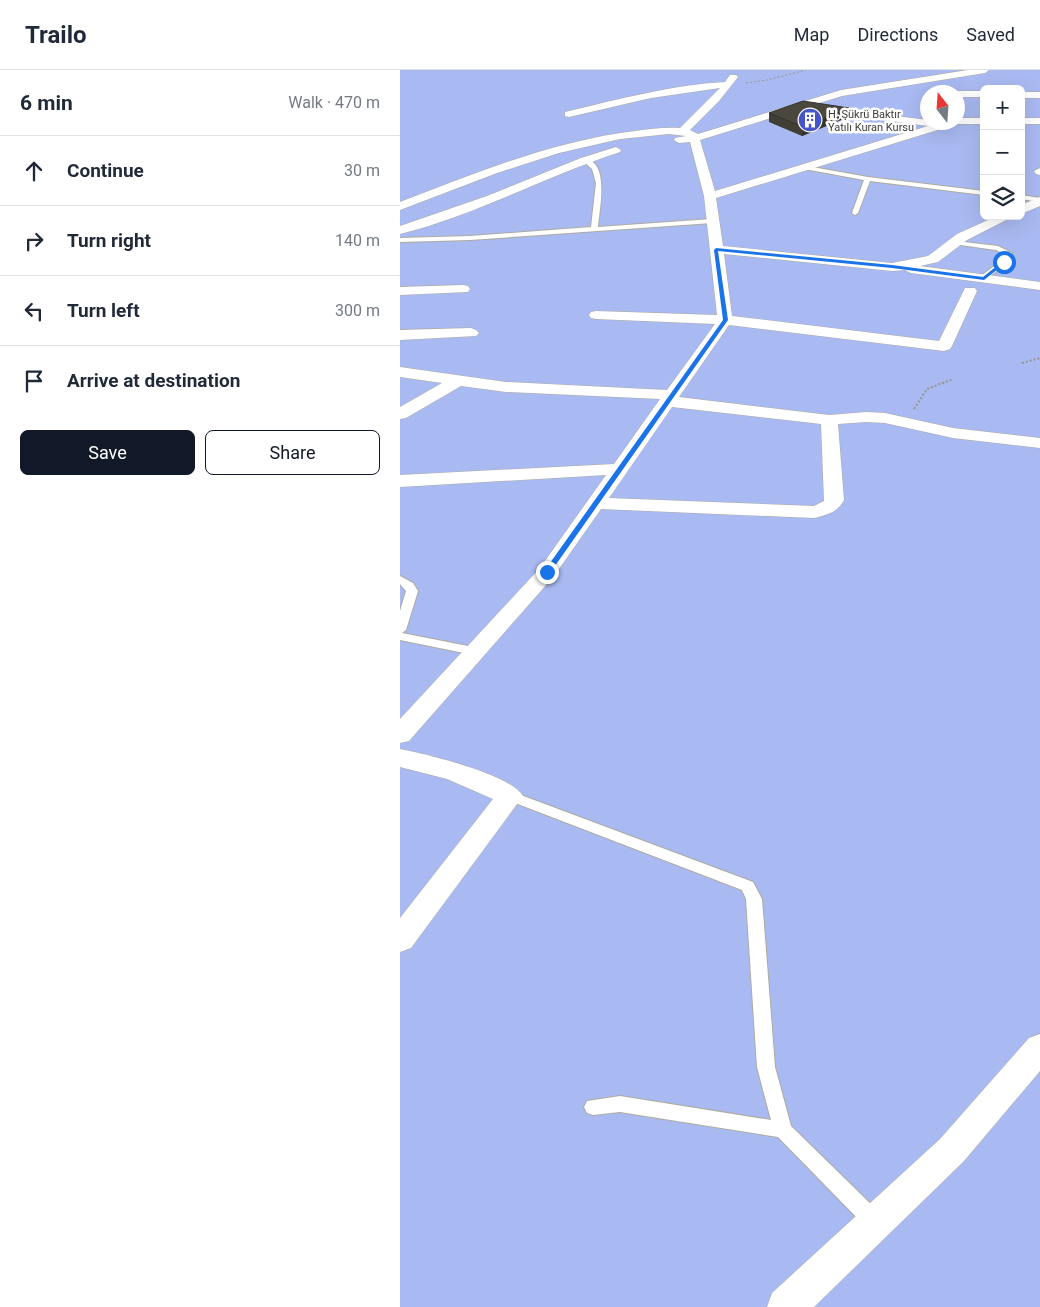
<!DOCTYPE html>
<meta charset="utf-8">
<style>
body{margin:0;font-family:Roboto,sans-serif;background:#f6f6f7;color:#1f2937}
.controls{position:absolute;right:15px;top:15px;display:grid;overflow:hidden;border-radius:8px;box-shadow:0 5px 20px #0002}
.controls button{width:45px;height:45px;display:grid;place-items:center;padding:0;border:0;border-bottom:1px solid #e0e1e3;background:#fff;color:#1f2937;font:25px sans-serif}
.compass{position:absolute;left:520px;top:15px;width:45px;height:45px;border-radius:50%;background:#fff;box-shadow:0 5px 20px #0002;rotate:343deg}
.stop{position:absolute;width:15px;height:15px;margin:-11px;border:4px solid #1a73e8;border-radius:50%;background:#fff}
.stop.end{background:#1a73e8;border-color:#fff;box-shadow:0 1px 5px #0008}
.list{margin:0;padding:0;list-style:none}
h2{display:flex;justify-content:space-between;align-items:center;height:65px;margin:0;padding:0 20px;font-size:21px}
h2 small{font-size:16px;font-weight:400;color:#747a83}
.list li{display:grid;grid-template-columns:32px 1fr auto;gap:15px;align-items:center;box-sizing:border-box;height:70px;padding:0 20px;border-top:1px solid #e0e1e3}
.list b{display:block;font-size:19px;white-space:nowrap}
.list em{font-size:16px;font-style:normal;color:#747a83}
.actions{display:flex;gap:10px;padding:15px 20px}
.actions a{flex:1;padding:11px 0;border:1px solid #111827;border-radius:8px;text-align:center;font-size:18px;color:#111827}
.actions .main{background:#111827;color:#fff}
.icon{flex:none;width:28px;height:28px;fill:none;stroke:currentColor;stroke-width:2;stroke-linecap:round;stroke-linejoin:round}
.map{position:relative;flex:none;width:640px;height:1237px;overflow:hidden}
header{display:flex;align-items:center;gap:30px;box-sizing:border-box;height:70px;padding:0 25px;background:#fff;border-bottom:1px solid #e0e1e3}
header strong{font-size:24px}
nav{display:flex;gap:28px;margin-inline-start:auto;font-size:18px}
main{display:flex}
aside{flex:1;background:#fff}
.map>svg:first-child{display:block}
.green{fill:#a9b9f1;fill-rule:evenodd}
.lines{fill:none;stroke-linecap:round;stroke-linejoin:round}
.service-casing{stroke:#adaca0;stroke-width:2}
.minor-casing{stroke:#adaca0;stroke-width:1}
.path-far1{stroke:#96968d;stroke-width:1;stroke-dasharray:2 2;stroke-linecap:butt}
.path{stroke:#96968d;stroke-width:2;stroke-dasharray:2 2;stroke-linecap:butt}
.service{fill:#fff;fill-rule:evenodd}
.minor{fill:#fff;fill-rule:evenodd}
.wall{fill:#403e35}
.shaded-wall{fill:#34322b}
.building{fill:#4a483e;stroke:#34322b}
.route{fill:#1a73e8}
.labels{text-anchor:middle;stroke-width:5;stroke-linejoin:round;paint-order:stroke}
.far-poi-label{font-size:11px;fill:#3b3b36;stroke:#fff;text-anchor:start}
</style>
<header>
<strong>Trailo</strong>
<nav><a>Map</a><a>Directions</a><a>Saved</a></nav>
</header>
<main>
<aside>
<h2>6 min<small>Walk · 470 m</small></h2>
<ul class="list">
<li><svg class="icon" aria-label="ahead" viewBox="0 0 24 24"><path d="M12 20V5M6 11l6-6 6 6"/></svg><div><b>Continue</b></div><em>30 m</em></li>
<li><svg class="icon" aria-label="right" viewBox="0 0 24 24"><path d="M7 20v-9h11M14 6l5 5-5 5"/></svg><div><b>Turn right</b></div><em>140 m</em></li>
<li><svg class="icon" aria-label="left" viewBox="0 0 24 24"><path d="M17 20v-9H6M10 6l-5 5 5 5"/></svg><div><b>Turn left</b></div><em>300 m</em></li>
<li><svg class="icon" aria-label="arrive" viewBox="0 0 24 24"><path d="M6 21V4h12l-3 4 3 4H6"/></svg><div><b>Arrive at destination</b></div></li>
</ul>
<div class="actions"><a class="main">Save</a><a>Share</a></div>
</aside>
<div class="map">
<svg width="640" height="1237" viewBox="0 0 640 1237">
<rect width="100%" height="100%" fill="#f0efe2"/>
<path class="green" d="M0,0H640V1237H0ZM584,19H621V146H584ZM528,22H558V52H528Z"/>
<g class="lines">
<g class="service-casing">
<path id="service" d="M183,89C211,89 199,141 198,157L312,149L315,151L312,153L70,170L0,172V168L70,166L191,157L196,113L192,99L183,91Z
M401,95L468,107L584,121V125L470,111L458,143L455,145L452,143L464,110L399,98Z
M621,125L640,128V132L621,129Z
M555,171L598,176L612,183L607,194L584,210L580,208L581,206L601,191L604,184L596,180L553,174L552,173Z
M0,506L13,513L18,521L6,560L2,563L78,578L80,581L78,584L74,585L0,570V541L6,521L0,514Z
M110,721L353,812L362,829L375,997L391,1056L482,1145L485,1152L482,1159L475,1161L468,1159L378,1067L220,1042L193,1045L187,1043L184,1037L187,1031L220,1026L371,1050L357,997L346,829L342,820L105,729L103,726L105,723Z"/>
</g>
<g class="minor-casing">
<path id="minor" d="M568,0H589L585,3L442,26L300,70L315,121L528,56L417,41L412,38L414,36L528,50V52H558V48H584V54H557L316,128L323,176L492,193L528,186L557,164L597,146H614L567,170L538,192L520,196L640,212V220L511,203L505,200L492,201L324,184L332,246L539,271L565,218H575L577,221L552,276L550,279L544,281L329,255L279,327L429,345L466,342L485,343L553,358L640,368V378L553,368L485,353L466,352L438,354L444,430C438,442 427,445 414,448L201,439L154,506L9,671L0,673V649L140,498L206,405L0,417V405L214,394L260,329L106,322L61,316L6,348L0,349V337L42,313L0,307V297L106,312L267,320L315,254L196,249L191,248L189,245L191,242L196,241L317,245L304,126L290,72L279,73L274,70L275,68L286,66L269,64L220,69L159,83L97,103L0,140V132C76,103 153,71 235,61C250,59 265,57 280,58L320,18L251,28L169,47L165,46V42L169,41C220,29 272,15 325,12L330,5H336L338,7L319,31L290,60L298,64L441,20ZM272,337L421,354L424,431L414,436L209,428Z
M558,21H584V27H558V22H554Z
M621,22H640V28H621Z
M621,48H640V54H621Z
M216,77L221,80L220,82C146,106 76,145 0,164V156L87,126L181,88Z
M640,98V105L636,104L634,101Z
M640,127V136L621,144V135Z
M63,215L68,216L70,219L68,222L0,225V217Z
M71,258L76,260L79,263L76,266L0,270V260Z
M0,679C26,684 110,704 123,726L11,878L0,882V848L93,729L47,709L0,697Z
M640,964V1001L564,1091L414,1237H367L372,1223L540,1069L629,968Z"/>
</g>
<path class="path-far1" d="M346,13L367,10L406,0"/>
<path class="path" d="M622,293L640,288
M514,339L527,319L553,309"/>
<use href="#service" class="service"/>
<use href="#minor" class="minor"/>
</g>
<path class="wall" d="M449,38L448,47L402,66L369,52V43Z"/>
<path class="shaded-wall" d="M449,38L448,47L402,66L403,57Z"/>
<path class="building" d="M403,31L449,38L403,57L369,43Z"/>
<path class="route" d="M316,178L492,195L583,207L603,191L607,192L584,210L492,198L318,181L328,250L150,503H145V500L323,250L314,180Z"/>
<defs>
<g id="building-disc" transform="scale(1.25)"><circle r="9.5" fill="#4554c9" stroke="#fff"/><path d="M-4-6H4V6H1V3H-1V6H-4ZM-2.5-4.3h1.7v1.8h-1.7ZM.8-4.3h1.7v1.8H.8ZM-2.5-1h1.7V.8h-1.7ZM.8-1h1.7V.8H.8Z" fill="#fff"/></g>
</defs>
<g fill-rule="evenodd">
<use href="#building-disc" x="410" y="50"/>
</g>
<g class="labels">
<g class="far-poi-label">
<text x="428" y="48">H. Şükrü Baktır<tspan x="428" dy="13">Yatılı Kuran Kursu</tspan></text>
</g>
</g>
</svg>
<div class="controls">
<button>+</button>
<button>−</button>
<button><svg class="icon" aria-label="layers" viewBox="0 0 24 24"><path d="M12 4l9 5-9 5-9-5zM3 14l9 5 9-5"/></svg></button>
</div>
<svg class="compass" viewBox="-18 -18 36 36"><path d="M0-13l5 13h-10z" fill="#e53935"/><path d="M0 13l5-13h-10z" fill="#747a83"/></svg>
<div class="stop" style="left:604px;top:192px"></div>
<div class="stop end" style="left:147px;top:502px"></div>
</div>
</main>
